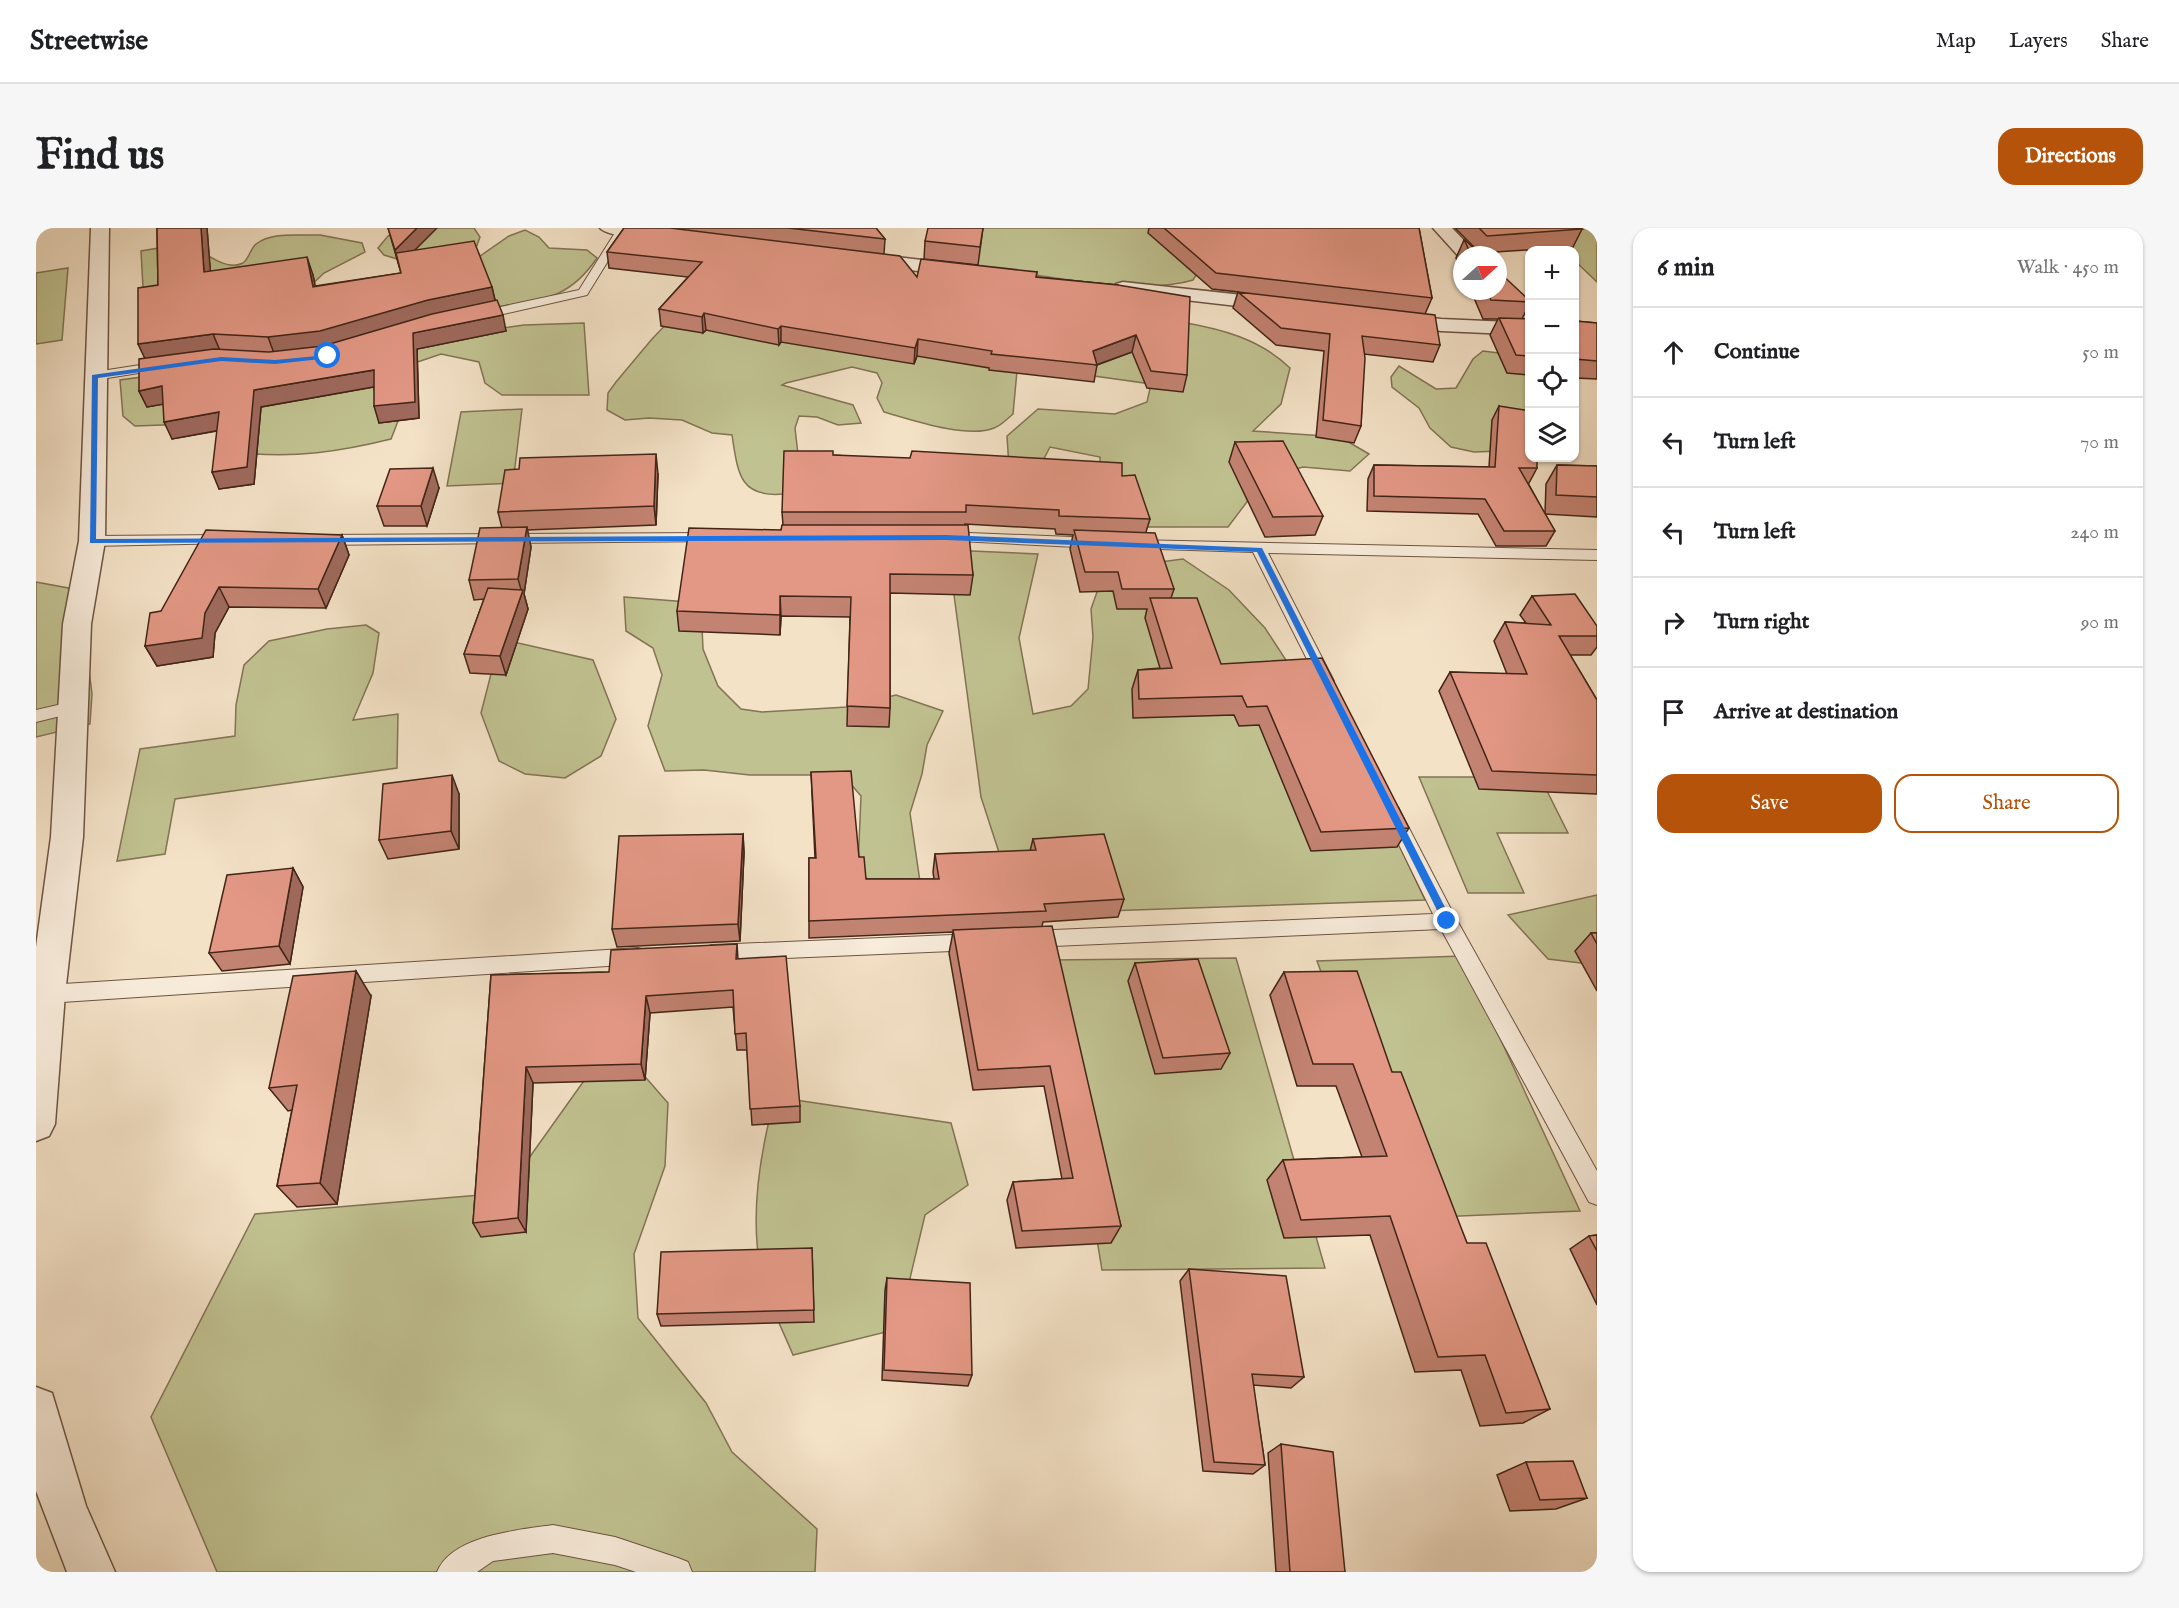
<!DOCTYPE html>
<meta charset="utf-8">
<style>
body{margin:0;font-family:"IM FELL English",serif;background:#f6f6f6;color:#202124}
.controls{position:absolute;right:18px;top:18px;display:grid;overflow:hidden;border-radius:12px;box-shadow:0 2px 4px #0004}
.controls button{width:54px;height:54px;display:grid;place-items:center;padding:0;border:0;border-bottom:2px solid #e0e0e0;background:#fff;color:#202124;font:30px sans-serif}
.compass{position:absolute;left:1417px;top:18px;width:54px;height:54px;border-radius:50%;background:#fff;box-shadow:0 2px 4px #0004;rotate:69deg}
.stop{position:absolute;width:18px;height:18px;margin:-14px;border:4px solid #1a73e8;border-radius:50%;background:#fff}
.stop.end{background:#1a73e8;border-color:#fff;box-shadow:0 2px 6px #0008}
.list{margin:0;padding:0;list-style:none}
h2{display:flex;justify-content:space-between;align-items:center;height:78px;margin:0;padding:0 24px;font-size:26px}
h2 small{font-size:20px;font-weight:400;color:#757577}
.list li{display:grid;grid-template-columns:39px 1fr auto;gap:18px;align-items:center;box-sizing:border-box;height:90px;padding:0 24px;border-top:2px solid #e0e0e0}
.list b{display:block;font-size:22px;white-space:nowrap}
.list em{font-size:20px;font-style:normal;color:#757577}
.actions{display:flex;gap:12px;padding:18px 24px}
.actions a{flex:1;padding:14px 0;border:2px solid #b45309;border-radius:18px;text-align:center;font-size:21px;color:#b45309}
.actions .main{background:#b45309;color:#fff}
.icon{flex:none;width:33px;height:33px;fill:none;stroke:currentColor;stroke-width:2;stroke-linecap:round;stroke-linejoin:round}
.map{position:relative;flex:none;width:1561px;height:1344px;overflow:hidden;border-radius:18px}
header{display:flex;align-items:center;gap:36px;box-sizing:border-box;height:84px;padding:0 30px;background:#fff;border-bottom:2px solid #e0e0e0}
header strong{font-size:28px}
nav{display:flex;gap:33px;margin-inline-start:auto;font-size:21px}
.intro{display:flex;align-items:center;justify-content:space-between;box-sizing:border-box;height:144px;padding:0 36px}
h1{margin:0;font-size:42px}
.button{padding:15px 27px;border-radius:18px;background:#b45309;color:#fff;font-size:21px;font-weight:700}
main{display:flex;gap:36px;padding:0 36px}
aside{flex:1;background:#fff;border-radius:18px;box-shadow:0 2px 4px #0004}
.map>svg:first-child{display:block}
.green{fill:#c1c291;stroke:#827454;stroke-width:1.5}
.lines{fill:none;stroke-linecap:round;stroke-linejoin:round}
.service-casing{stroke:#6e5443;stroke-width:2}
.minor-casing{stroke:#6e5443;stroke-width:3}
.tertiary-casing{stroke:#6e5443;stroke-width:3}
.service{fill:#f8ecdb;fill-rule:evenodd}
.minor{fill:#f8ecdb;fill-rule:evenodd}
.tertiary{fill:#f8ecdb;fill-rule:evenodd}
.wall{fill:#c38372;stroke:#422517;stroke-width:1.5}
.shaded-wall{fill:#9f6a5d;stroke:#422517;stroke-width:1.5}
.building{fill:#e39885;stroke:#422517;stroke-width:1.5}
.route{fill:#1a73e8}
</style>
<header>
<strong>Streetwise</strong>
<nav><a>Map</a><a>Layers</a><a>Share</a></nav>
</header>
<div class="intro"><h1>Find us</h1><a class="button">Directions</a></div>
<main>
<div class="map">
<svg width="1561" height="1344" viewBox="0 0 1561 1344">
<rect width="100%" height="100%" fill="#f4e2c7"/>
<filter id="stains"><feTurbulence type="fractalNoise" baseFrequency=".00333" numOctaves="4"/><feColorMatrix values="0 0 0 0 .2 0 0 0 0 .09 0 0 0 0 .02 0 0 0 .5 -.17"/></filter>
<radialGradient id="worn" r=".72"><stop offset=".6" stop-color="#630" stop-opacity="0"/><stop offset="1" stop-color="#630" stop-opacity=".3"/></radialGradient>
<path class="green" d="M366,0H438L444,9L440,20L444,28L473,8L489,2L503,9L513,20L551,22L561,30C533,71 508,71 462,79L455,59L348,27L342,20L352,8Z
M928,0H1143L1165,39L1157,52C1103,69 1003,46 944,39L926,25Z
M1501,0H1561V54L1539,33L1538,22H1527Z
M284,7L326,15L329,24L288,45L268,64L111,133L105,23L153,15C166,23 190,44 207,35C213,31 214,21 220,16C236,3 265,8 284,7Z
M686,38L981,143L977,186C971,191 965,198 958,200C931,211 876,192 848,184L841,170L846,155L841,145L816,139L750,155L746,157L817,177L825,195L802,197L781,189L763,188L759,200L763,235L748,266C703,270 702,245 696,207L676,205L646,192L613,190L589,192L571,182L572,165L580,154L616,111Z
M32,40L26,112L0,116V45Z
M1145,94C1186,101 1224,111 1254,140L1245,176L1217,203L1304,209L1333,226L1314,243L1267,239L1229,250L1192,299H1105L1065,290L1064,229L1014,219L998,250L974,255L971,208L1002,181L1079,186L1111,174L1115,156L1015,142Z
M548,95L553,167H466L449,155L443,134L405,126L352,144L364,188L355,211C302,224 260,230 206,225L183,195L99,198L87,188L84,152L488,97Z
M1447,123L1493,129V222L1438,224L1415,219L1394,200L1383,180L1356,159L1355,149L1363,138L1400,161L1420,160L1437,131Z
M486,181L477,255L411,258L425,184Z
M912,322L1002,326L983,410L997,486L1035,478L1052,461L1057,409L1055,381L1069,341L1147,331L1193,362L1229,400L1257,443L1314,513L1389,672L983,686L945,569Z
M0,354L43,362L56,466L54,496L0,509Z
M588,369L665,375L667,421L682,458L705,481L726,484L811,479L860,467L907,483L891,517L886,546L874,585L888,681L820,687L825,568L807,547H714L668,542L629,543L612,498L626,447L617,420L590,403Z
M330,397L343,405L337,445L317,492L362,486L361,540L139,571L129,626L81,633L104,521L199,508L200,477L208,437L233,413L291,401Z
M464,411L557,432L580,491L565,528L529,550L489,546L463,533L445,485Z
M1383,549H1504L1532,605H1461L1488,665H1432Z
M1561,667V737L1512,731L1472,687Z
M1426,728L1544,983L1376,990L1281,733Z
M1200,730L1289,1040L1066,1042L1015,732Z
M577,812L632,875L629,938L598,1026L602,1090L670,1175L696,1224L781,1301L779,1344H181L115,1189L219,986L468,965Z
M739,869L915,895L932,957L889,987L862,1101L757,1127C748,1105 736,1082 729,1059C711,999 723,928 739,869Z"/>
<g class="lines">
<g class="service-casing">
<path id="service" d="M582,0L591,2L551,67L441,92L435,88L441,84L543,62Z
M130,133L136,137L134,140L59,152L53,148L59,144Z
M908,304L1061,310L1068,315L1061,320L903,312L901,309Z
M678,305L683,307L685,310L683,313L281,317L274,312L281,307Z
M192,307L197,309L199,312L197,315L56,318L49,313L56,308Z
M1097,312L1561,322V332L1232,325L1298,453L1290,459L1282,453L1217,324L1092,320L1090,317Z
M35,474L44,480L41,484L0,494V482Z
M1356,577L1362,579L1418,687L1561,943V977L1553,974L1405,701L994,719L987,717L984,711L987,705L994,703L1397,686L1347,584L1350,579Z
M940,706L947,708L950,714L947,720L940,722L676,733L669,731L666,725L669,719L676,717Z
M602,720L609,722L612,728L609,734L602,736L11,775L4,772L1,766L4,760L11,757Z
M517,1297L579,1309L642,1330L652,1334L656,1344H600L579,1337L517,1325L457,1333L441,1344H401C416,1307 483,1302 517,1297Z"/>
</g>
<g class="minor-casing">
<path id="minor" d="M564,0H619L637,3L639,7C633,16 570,9 564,0Z
M1397,0H1416L1442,27H1426L1425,31Z
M827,25L928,37L938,43L928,49L820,35L817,31L820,27Z
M1087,54L1244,71L1251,73L1254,77L1251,81L1244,83L1080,64L1077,60L1080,56Z
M1355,85L1405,91L1494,95V107L1405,103L1348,95L1345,91L1348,87Z"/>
</g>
<g class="tertiary-casing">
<path id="tertiary" d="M55,0H73L69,313L55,396L47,609L29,766L19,896L13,908L0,913V719L15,609L27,396L43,313Z
M0,1159L16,1165L50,1278L79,1344H31L0,1263Z"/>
</g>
<use href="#service" class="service"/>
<use href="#minor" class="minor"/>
<use href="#tertiary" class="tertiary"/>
</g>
<path class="wall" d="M121,0H171L174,43L277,47L279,58L365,45L352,0L378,22L456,59L459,73L470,103L381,121L383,190L343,195L338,159L225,179L218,256L183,261L181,203L136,211L127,176L111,179L103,163L122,57Z
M588,0H840L849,11L848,26L881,49L1001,44L1000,49L1082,57L1151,147L1147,164L1111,160L1096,124L1061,137L1058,154L953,142V140L881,128L878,136L745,114L743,117L670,102L667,105L625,98L623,81L652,49L573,40L571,24Z
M947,0L942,37L888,31L889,13L908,1Z
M1113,0H1383L1396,70L1389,86L1404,117L1397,134L1328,126L1325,198L1318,215L1280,209L1288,123L1240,117L1197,80L1202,64L1176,61L1112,5Z
M1419,0H1544L1546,1L1537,19L1444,25Z
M1428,12L1445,27H1426V43L1420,30Z
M1435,63H1462L1494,73V75L1486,91H1494V147L1471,145L1454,107L1462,91H1447Z
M1539,93L1561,95V151L1539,150Z
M1463,178L1501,240L1493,255H1492L1509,286L1510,256L1521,237L1561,238V289L1509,286L1519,303L1510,318H1460L1442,286L1331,283L1332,251L1338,237L1453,239L1456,192Z
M1199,214L1287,288L1279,307L1229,309L1193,234Z
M797,227L1086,248L1114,291L1110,304L1138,361L1135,370L1185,436L1373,600L1361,619L1275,623L1223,497L1203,498L1198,487L1097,490L1096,461L1102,442L1124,440L1109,390L1111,381H1081L1077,363L1044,364L1034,321L1037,307L1020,306L1019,301L929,296L937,347L934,367L854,365V480L853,499L811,498L814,389L745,388L744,407L643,403L641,383L745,302L747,297L746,284Z
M622,246L620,297L491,302L495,319L488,366L492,381L470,447L434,445L428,426L448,371L438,372L433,352L466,300L462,284Z
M403,260L391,298H348L341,278Z
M306,307L313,327L290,380L193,379L179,405L177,429L121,438L109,418L125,383Z
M1496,368L1561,398V419L1555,427H1534L1561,472V566L1443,561L1403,463L1414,444L1471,446L1458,413L1469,394L1490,395L1484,387Z
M775,544L823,629L830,651H898L897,644L899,626L994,623L997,611L1088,671L1082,689L1007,694L1006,698L1085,998L1075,1015L980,1020L971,972L977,954L1026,951L1008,858L937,862L913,725L917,704L773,710V630H779Z
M423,566V621L352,631L343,612Z
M707,606L708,625L704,713L581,719L576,701Z
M257,640L267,659L254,736L186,743L173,725Z
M1555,705H1561V763L1539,723Z
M701,716L702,731L764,878V894L716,897L711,822H701L697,779L614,785L609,852L497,855L490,1004L445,1009L437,995L455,747L573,744Z
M1099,735L1194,825L1185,841L1119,846L1092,753Z
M1248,744L1356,844L1431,1015L1514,1181L1487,1195L1444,1198L1425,1142L1379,1144L1334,1007L1248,1010L1231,952L1247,932L1326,929L1300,858H1261L1234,767Z
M335,768L301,976L261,979L241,958L256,882L252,883L233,860Z
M1561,1007V1077L1534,1021L1553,1008Z
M776,1020L778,1094L625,1098L621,1086Z
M1153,1041L1268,1149L1255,1160L1217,1157L1229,1237L1217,1246L1167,1243L1144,1053Z
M851,1050L936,1147L932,1158L846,1152L849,1062Z
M1245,1216L1309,1344H1240L1232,1225Z
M1490,1234L1551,1270L1520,1281L1474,1283L1461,1247Z"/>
<path class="shaded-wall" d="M165,0H171L176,63L168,44Z
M381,0H401L363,38L359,22Z
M271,29L277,47L283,77L277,59Z
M456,59L460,77L291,122L239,128L232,109L392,72Z
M668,85L670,102L667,105L666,89Z
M467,87L470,103L381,121L383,190L343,195L338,178L377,105Z
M745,98V114L743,117L742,101Z
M177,106L185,125L111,135L102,116Z
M1100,107L1096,124L1060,137L1057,123Z
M882,111L881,128L878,136L879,120Z
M338,142L343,158L225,179L218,256L183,261L176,244L218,162Z
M126,158L134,175L111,179L103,163Z
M183,184L190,201L136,211L128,194Z
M620,226L622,246L620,297L618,278Z
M397,240L403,260L391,298L385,278Z
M491,299L495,319L488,366L492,381L470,447L464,428L486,365L482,351Z
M306,307L313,327L290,380L282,361Z
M183,359L193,379L179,405L177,429L121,438L109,418L169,385Z
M744,368L745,388L744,407Z
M416,547L423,566V621L415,603Z
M707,606L708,625L704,713L702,696Z
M257,640L267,659L254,736L243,718Z
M320,743L335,768L301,976L284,955Z
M610,768L614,785L609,852L605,836Z
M490,839L497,855L490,1004L482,990Z"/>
<path class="building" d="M121,0H165L168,44L271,29L277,59L365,45L360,25L438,13L456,59L392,72L284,103L232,109L177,106L102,116V60L122,57Z
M352,0H381L359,22Z
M588,0H634L864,28L881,49L885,31L1001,44L1000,49L1082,57L1154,69L1151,147L1115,143L1100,107L1057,123L1061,137L955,126L956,123L882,111L879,120L745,98L742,101L668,85L666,89L623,81L666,34L571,24Z
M752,0H840L849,11Z
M892,0H947L944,19L889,13Z
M1128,0H1383L1396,70L1180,45Z
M1443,0H1544L1546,1L1451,8Z
M1428,11L1445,27H1435Z
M1462,43L1494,73V74L1455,72L1451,63H1462Z
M1202,64L1399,87L1404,117L1326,108L1329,130L1325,198L1287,192L1294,106L1245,100Z
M461,72L467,87L377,105L379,174L338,178V142L218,162L211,239L176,244L183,184L128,194L126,158L103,163V131L178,121L233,124L287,118L396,86Z
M1463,90L1494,91V128L1480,127Z
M1539,93L1561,95V133L1539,131Z
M1463,178L1494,183V230H1501V240H1483L1519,303H1468L1449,271L1338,268V237L1459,239Z
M1247,213L1287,288L1237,289L1199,214Z
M748,223H797V227L874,230L876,223L1086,235V248L1099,247L1114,291L1023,288V282L930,277V284H746Z
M620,226L618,278L462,284L469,242L483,241L484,230Z
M1521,237L1561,238V269L1520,267Z
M397,240L385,278H341L354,241Z
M746,297H932L937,347L854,346V480L811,478L815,369L744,368V387L641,383L653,300L745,302Z
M491,299L482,351L433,352L444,300Z
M170,302L306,307L282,361L183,359L169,385L166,410L109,418L114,385L125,383Z
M1038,302L1119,305L1138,361H1086L1082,344H1049Z
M452,360L487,362L464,428L428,426Z
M1539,366L1561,398V408H1523L1561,472V547L1456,543L1414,444L1491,446L1469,394L1515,397L1496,368Z
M1114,370H1161L1185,436L1286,430L1373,600L1285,604L1231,478L1211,479L1206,468L1103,471L1102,442L1136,440Z
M815,543L823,629H828L830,651H903L899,626L1000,622L997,611L1068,606L1088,671L1008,676L1010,683L773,693V630H780L775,544Z
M416,547L415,603L343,612L347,556Z
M707,606L702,696L576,701L583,608Z
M257,640L243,718L173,725L191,647Z
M1016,698L1085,998L986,1003L977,954L1037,950L1014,838L942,842L917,702Z
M1555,705H1561V716Z
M701,716L700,731L750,728L764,878L714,881L710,805L699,806L697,762L610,768L605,836L490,839L482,990L437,995L455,747L573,744L575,722Z
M1162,731L1194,825L1127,830L1099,735Z
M320,743L284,955L241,958L261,857L233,860L257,748Z
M1321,743L1356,844H1365L1431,1015H1450L1514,1181L1470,1185L1449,1127L1402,1129L1354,988L1265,992L1247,932L1351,928L1317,836H1277L1248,744Z
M1561,1007V1023L1553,1008Z
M776,1020L778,1082L621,1086L625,1024Z
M1153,1041L1250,1048L1268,1149L1216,1146L1229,1237L1178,1234Z
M851,1050L934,1055L936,1147L848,1142Z
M1245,1216L1297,1224L1309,1344H1254Z
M1537,1233L1551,1270L1504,1272L1490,1234Z"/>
<path class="route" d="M292,127L294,130L239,136L185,133L62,150L60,311L910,307L1226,320L1416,693L1411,697L1408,696L1221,324L910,312L54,315L56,147L185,129L239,132Z"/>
<rect width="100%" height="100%" filter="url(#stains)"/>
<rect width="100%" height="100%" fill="url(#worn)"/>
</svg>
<div class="controls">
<button>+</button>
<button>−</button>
<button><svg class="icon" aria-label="locate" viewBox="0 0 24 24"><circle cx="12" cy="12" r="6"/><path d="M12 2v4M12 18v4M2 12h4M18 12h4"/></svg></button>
<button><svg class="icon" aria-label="layers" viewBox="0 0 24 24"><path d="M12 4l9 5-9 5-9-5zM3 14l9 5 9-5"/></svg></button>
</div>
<svg class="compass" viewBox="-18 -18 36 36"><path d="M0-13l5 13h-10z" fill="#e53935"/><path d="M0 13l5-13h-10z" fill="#757577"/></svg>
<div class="stop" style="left:292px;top:128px"></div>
<div class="stop end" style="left:1411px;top:693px"></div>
</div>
<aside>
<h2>6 min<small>Walk · 450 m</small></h2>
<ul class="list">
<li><svg class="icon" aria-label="ahead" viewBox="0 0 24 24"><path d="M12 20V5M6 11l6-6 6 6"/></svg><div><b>Continue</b></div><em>50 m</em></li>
<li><svg class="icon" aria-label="left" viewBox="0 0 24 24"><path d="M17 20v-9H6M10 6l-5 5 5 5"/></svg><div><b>Turn left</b></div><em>70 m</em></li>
<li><svg class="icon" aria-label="left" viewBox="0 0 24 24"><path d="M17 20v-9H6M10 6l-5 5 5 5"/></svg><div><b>Turn left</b></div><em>240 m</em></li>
<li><svg class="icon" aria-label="right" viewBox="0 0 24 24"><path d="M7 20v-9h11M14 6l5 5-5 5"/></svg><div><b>Turn right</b></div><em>90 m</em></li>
<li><svg class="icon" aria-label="arrive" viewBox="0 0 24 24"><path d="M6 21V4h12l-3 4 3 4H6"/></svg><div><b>Arrive at destination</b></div></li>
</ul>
<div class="actions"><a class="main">Save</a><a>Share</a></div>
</aside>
</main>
